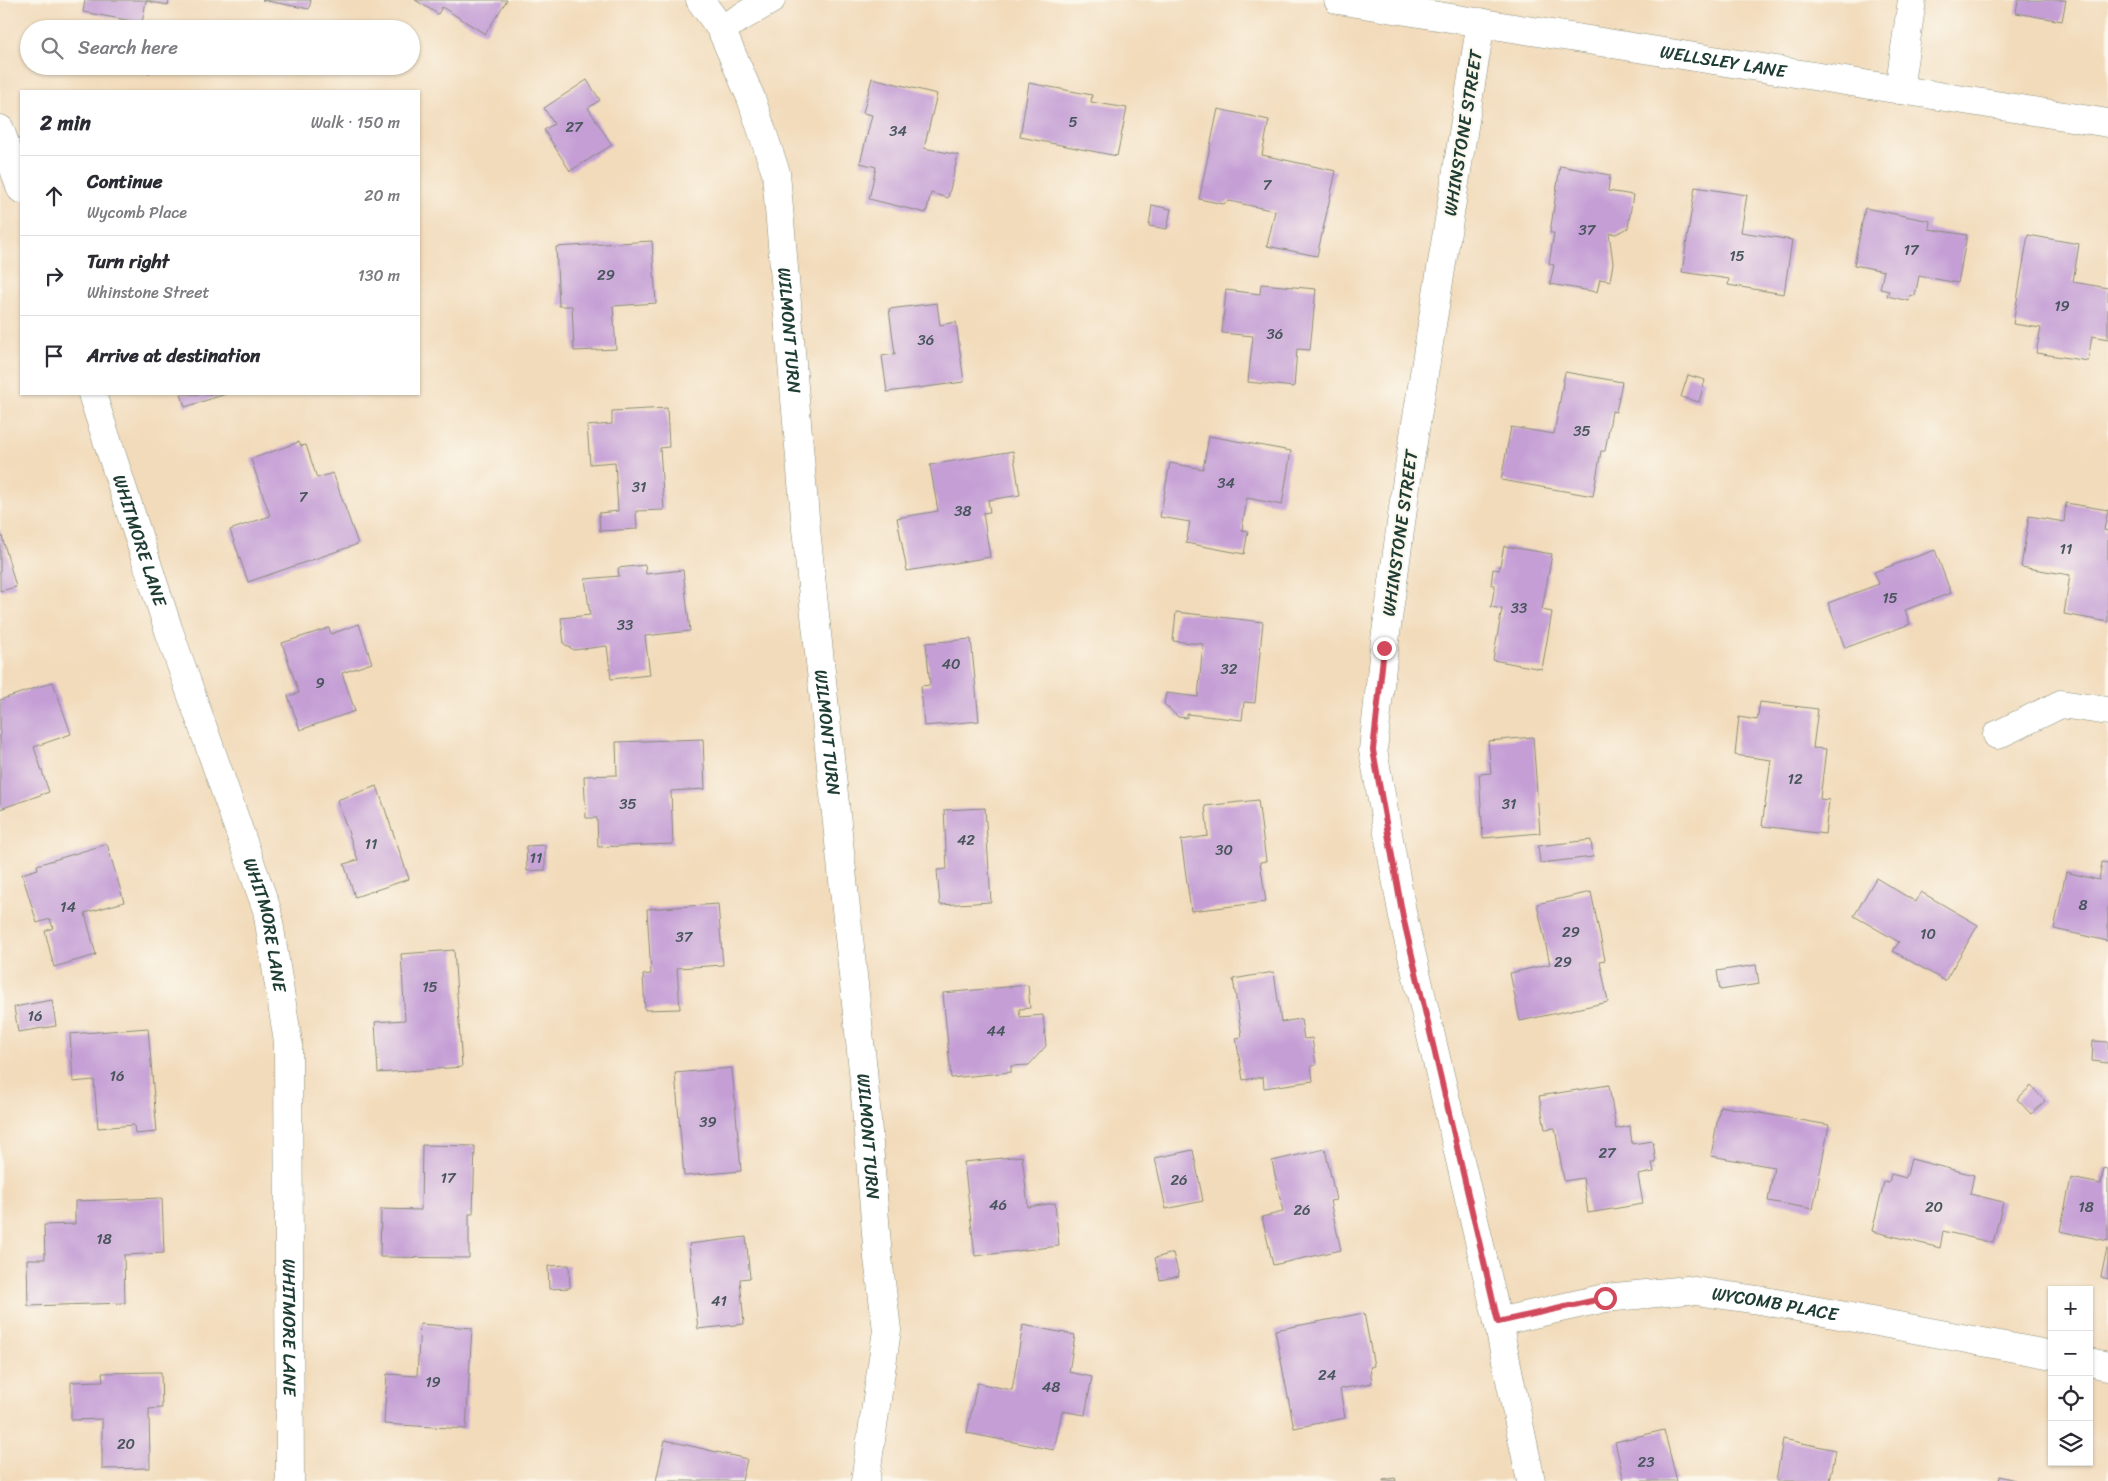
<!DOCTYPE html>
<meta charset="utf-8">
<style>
body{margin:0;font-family:Sriracha,sans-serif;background:#f7f7f7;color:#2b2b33}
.controls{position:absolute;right:15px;bottom:15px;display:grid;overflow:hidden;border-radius:0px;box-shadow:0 1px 4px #0004}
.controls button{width:45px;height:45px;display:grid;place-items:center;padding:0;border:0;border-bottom:1px solid #e1e1e2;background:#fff;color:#2b2b33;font:25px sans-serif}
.stop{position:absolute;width:15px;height:15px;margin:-11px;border:4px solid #d1495b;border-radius:50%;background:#fff}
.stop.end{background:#d1495b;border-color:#fff;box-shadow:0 1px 5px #0008}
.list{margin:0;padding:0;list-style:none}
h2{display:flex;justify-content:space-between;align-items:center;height:65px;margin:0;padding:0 20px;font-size:21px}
h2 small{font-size:16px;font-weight:400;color:#7c7c81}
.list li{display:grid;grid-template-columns:32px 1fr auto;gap:15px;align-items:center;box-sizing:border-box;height:80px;padding:0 20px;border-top:1px solid #e1e1e2}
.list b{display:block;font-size:19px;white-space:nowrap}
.list p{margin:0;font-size:16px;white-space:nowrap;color:#7c7c81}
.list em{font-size:16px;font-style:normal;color:#7c7c81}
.icon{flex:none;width:28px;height:28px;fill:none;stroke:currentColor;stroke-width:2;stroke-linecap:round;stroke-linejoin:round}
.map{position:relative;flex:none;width:2108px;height:1481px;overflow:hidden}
.search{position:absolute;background:#fff;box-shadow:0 1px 4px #0004;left:20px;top:20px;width:400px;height:55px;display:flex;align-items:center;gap:12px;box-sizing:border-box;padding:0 18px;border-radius:28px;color:#7c7c81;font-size:19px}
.panel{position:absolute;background:#fff;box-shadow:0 1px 4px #0004;left:20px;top:90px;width:400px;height:305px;border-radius:0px}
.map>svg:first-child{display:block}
.building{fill:#c49ed5}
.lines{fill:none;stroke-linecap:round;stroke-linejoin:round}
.street-casing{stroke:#888c78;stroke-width:29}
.street{stroke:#fff;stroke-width:28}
.route{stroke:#d1495b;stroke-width:6}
.labels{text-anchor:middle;stroke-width:4;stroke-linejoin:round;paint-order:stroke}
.number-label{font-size:15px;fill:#48555c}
.street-label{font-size:18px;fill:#1f3d34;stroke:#fbf7ec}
</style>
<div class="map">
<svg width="2108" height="1481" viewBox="0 0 2108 1481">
<rect width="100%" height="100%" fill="#fbf7ec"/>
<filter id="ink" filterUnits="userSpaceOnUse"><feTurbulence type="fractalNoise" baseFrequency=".02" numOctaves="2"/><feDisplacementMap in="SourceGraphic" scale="10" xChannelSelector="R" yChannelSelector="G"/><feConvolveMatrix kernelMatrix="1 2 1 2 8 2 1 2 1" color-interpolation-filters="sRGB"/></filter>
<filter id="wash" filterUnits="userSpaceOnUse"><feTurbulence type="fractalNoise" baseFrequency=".0096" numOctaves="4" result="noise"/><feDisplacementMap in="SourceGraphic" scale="20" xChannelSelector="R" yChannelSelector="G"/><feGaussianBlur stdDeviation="1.12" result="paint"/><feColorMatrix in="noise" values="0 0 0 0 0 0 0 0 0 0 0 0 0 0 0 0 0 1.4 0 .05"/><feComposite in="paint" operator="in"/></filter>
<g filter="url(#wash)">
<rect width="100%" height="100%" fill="#f2dbbb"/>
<g id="blocks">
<path class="building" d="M85,0H169L168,5L146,1L142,23L83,12Z
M262,0H311L309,9Z
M415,0H507L485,34L442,7L438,14Z
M2018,0H2066L2062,21L2016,13Z
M125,66H151L150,73Z
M872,78L937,94L924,148L958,155L948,198L931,193L926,213L869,199L876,167L860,163L872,115L863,113Z
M587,80L600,100L588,108L612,145L570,171L544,130L554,124L544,108Z
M1029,83L1092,95L1091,102L1127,108L1117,156L1020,137Z
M1218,109L1269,120L1262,155L1336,171L1317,256L1267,246L1275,211L1229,201L1223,204L1199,199Z
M1560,166L1610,175L1608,191L1633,195L1628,228L1616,234L1609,233L1613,263L1610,281L1600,279L1597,292L1550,284L1554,265L1549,264L1554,233H1550Z
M1695,187L1747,195L1741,232L1792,240L1784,294L1728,285L1729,279L1682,272Z
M1152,205L1171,209L1167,229L1149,226Z
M1865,208L1930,221L1929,229L1967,235L1958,283L1919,276L1915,296L1910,295L1909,301L1887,296L1889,291L1880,289L1884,271L1854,265Z
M2028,235L2079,244L2073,282L2108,288V339L2092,336L2088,361L2036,353L2041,328L2013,324Z
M652,241L656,303L613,306L616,349L574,351L572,306H559L556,247Z
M1261,284L1316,289L1310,350L1297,349L1294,387L1248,382L1253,336L1222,333L1226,290L1260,294Z
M937,303L940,325L956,322L964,382L887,392L882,356L895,354L889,309Z
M1565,372L1622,382L1616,412L1612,411L1605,451H1601L1593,496L1501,480L1511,427L1554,434Z
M1688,375L1705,380L1699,402L1681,397Z
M181,394H226L185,407Z
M667,408L669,447L660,448L664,510L636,511L637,529L600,531L599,513L618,511L615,462L590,464L587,426L612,424V411Z
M1209,436L1291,451L1282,505L1247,498L1242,530L1248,531L1244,554L1186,543L1190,522L1160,517L1170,463L1203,469Z
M299,442L301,446L306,445L317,478L333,473L358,544L248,582L230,530L270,516L251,459Z
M1013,451L1020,495L988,500L990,512L983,513L990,557L907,571L897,518L938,511L930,465Z
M2066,503L2108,510L2104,530L2108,531V622L2064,614L2070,575L2021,567L2029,516L2064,522Z
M0,529L16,587L0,591Z
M1504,546L1552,554L1542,610L1552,612L1542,669L1493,660L1502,609L1491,607L1495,585H1491L1493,569L1499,570Z
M1935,550L1951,593L1905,610L1910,624L1845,648L1828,603L1879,584L1874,572Z
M645,565L646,574L683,570L690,631L645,636L650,675L611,679L607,646L574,650L564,644L561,618L590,615L585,579L619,576L618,568Z
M1176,612L1263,622L1255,703L1244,702L1242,720L1187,714V718L1178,717L1164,704L1166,693L1198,697L1203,644L1173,641Z
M359,624L372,663L342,673L355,711L300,730L288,696L299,693L282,643L329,628L331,634Z
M971,639L979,721L924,726L921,686L930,685L926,643Z
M53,682L71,734L34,747L49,792L0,809V700Z
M1760,702L1818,709L1813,748L1826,749L1820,799L1829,800L1825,834L1762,826L1771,760L1735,755L1739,717L1757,720Z
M1533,737L1540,833L1483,838L1479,774L1491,773L1488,741Z
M703,739L705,789L671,791L673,844L598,847L597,818H586L584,776L617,775L616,742Z
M377,786L409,879L355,897L344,864L358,860L337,800Z
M1258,800L1266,861L1260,862L1266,902L1191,911L1181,840L1208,836L1205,806Z
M985,808L991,902L940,905L937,870L947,869L944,810Z
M1591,840L1593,857L1540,863L1538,846Z
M107,844L124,902L85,913L96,955L54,967L45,931L53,928L50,919L37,923L22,874L38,869L37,865Z
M545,845V870L527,871L526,846Z
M2102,862L2108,863V941L2054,929L2066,872L2099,880Z
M1876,878L1916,902L1921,892L1978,925L1945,981L1893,951L1899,942L1854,916Z
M1591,892L1605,960L1600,961L1608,1002L1520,1021L1510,973L1550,964L1537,904Z
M718,904L723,965L677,968L680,1009L645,1010L643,975L651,974L647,909Z
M454,950L462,1067L378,1073L375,1022L405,1020L401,954Z
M1756,965L1759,984L1720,990L1717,971Z
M1274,972L1281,1022L1301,1019L1304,1039L1312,1038L1316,1065L1311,1066L1313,1081L1264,1088L1263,1077L1243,1080L1236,1038L1242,1037L1233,979Z
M1028,985L1030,1008L1019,1009L1020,1017L1043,1015L1046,1046L1029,1065L1011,1066V1072L951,1078L943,993Z
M52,1000L56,1026L18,1032L14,1007Z
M148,1028L157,1132L135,1134L134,1125L98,1128L94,1080L73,1082L70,1034Z
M2093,1041L2108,1042V1063L2092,1061Z
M732,1068L741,1171L684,1176L675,1073Z
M1609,1085L1616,1129L1630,1126L1632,1144L1653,1141L1656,1163H1652L1654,1172L1638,1175L1643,1204L1588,1213L1583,1178L1564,1181L1555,1128L1545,1129L1539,1096Z
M2031,1086L2045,1101L2031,1114L2017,1099Z
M1720,1106L1829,1125L1813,1209L1768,1201L1774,1167L1711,1156Z
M422,1145L475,1146L473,1214H469V1258L380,1257L381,1209L421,1210Z
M1325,1149L1336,1200L1330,1201L1341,1250L1273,1265L1262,1217L1283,1212L1272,1161Z
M1193,1150L1203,1201L1166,1209L1155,1158Z
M1022,1156L1028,1207L1055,1203L1059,1246L975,1256L964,1162Z
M1911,1159L1974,1175L1970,1194L2003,1202L1993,1243L1943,1231L1940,1248L1872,1231L1884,1182L1889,1183L1891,1174L1906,1178Z
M2104,1168L2108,1169V1241L2060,1231L2071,1178L2101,1184Z
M162,1198L164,1253L124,1255L125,1303L28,1306L27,1259H45L44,1225L75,1224V1201Z
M746,1237L750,1278L740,1279L744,1324L698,1329L689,1244Z
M2107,1248L2108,1249V1279L2101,1277Z
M1173,1253L1179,1276L1160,1280L1155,1258Z
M569,1265L570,1288L549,1289L548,1266Z
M1364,1313L1374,1366L1370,1367L1372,1383L1340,1389L1345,1418L1294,1428L1275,1330Z
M420,1324L472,1328L466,1429L384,1424L387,1374L417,1376Z
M1023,1325L1075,1335L1069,1372L1092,1377L1085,1415L1062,1411L1054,1450L967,1433L977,1383L1012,1390Z
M161,1372L162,1408L149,1409L150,1468L102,1469V1419L71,1420V1382L103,1381L102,1373Z
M1664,1430L1677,1481H1624L1615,1442Z
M1783,1439L1836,1450L1830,1481H1776Z
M665,1440L747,1459L742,1481H656Z
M1999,1476L2015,1480V1481H1998Z
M1395,1478L1396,1481H1383V1480Z"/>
</g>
</g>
<g filter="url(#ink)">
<use href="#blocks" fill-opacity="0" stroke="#888c78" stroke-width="1"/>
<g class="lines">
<g class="street-casing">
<g id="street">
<path id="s1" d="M700,0L721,29L751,98L776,173L806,529L863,1070L878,1258L887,1330L865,1481"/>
<path id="s2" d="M1338,0L2108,123"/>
<path d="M1481,22L1407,479L1384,648L1373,750L1403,917L1498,1322L1531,1481"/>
<path d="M721,29L771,0"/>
<path d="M1899,90L1912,0"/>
<path d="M0,129L21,189"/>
<path id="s3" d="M92,394L169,631L267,910L288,1042L290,1481"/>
<path d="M1997,735L2061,704L2108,711"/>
<path id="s4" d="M1498,1322L1605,1298L1688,1290L1765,1301L2052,1355"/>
<path d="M2089,1362L2108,1366"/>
</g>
</g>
<use href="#street" class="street"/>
</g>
</g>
<g class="lines" filter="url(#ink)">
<path class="route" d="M1384,648L1373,750L1403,917L1498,1322L1605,1298"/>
</g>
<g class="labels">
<g class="number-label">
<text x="1073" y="127">5</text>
<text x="574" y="132">27</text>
<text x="898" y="136">34</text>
<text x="1267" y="190">7</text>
<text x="1587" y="235">37</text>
<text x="1911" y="255">17</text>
<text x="1737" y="261">15</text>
<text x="606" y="280">29</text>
<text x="2062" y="311">19</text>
<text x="1275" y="339">36</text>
<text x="926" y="345">36</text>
<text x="1582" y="436">35</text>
<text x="1226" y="488">34</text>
<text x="639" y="492">31</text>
<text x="303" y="502">7</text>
<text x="963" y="516">38</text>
<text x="2066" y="554">11</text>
<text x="1890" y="603">15</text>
<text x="1519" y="613">33</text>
<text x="625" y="630">33</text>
<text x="951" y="669">40</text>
<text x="1229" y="674">32</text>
<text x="320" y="688">9</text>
<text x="1795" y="784">12</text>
<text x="628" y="809">35</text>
<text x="1509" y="809">31</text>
<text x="966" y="845">42</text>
<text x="371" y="849">11</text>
<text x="1224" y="855">30</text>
<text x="536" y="863">11</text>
<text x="2083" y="910">8</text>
<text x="68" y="912">14</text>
<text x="1571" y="937">29</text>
<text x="1928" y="939">10</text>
<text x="684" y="942">37</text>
<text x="1563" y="967">29</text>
<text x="430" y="992">15</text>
<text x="35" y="1021">16</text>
<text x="996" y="1036">44</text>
<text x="117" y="1081">16</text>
<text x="708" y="1127">39</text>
<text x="1607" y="1158">27</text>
<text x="448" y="1183">17</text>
<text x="1179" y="1185">26</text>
<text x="998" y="1210">46</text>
<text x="1934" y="1212">20</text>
<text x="2086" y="1212">18</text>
<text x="1302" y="1215">26</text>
<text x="104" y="1244">18</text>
<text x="719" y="1306">41</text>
<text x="1327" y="1380">24</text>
<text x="433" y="1387">19</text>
<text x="1051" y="1392">48</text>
<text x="126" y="1449">20</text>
<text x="1646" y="1467">23</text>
</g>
<g class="street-label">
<text dy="6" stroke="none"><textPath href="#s2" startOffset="390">WELLSLEY LANE</textPath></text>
<text transform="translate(1463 133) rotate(-81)" y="6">WHINSTONE STREET</text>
<text dy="6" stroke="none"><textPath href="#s1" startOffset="348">WILMONT TURN</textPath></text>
<text transform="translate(1400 533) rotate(-82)" y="6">WHINSTONE STREET</text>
<text dy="6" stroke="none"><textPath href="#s3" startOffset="154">WHITMORE LANE</textPath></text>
<text dy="6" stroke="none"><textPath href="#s1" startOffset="752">WILMONT TURN</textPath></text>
<text dy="6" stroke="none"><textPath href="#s3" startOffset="559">WHITMORE LANE</textPath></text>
<text dy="6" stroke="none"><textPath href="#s1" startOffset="1158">WILMONT TURN</textPath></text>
<text dy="6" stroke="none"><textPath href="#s4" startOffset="281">WYCOMB PLACE</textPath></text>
<text dy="6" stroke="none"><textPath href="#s3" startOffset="964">WHITMORE LANE</textPath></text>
</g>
</g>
</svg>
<div class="controls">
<button>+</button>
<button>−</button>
<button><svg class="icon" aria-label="locate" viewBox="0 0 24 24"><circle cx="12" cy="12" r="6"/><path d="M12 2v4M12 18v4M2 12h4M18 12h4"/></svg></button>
<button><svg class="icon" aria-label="layers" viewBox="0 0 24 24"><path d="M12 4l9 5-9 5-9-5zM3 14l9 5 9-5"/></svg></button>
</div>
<div class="stop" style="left:1605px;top:1298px"></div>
<div class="stop end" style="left:1384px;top:648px"></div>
<div class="search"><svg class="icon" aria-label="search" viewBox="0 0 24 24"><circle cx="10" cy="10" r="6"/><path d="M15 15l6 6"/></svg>Search here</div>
<section class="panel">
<h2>2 min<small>Walk · 150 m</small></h2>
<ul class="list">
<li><svg class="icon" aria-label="ahead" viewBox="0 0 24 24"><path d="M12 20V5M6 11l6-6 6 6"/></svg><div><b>Continue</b><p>Wycomb Place</p></div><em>20 m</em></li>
<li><svg class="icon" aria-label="right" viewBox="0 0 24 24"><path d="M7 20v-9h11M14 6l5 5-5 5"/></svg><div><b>Turn right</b><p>Whinstone Street</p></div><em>130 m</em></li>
<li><svg class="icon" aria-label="arrive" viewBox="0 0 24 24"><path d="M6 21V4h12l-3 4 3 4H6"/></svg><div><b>Arrive at destination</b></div></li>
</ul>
</section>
</div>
